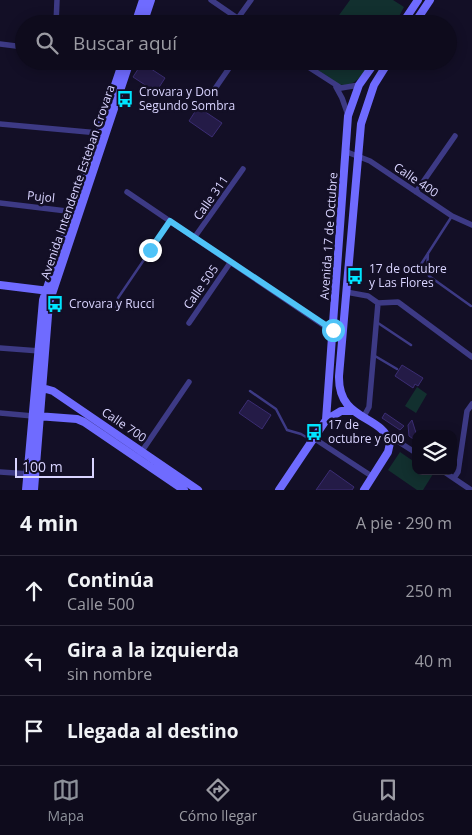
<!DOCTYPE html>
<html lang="es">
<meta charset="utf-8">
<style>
body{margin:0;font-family:"Open Sans",sans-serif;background:#171425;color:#f1f3f6}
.controls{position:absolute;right:15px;bottom:15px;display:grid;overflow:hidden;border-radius:10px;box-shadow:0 2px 12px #0003}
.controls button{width:45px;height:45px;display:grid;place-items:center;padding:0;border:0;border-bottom:1px solid #2e2b3b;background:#0e0b1c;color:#f1f3f6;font:25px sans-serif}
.scale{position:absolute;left:15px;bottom:12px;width:79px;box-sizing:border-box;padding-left:5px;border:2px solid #d9d4ff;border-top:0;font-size:14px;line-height:18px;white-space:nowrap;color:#d9d4ff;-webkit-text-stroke:4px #130f26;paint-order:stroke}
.stop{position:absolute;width:15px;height:15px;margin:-11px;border:4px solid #4fc3f7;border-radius:50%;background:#fff}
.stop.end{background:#4fc3f7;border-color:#fff;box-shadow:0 1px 5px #0008}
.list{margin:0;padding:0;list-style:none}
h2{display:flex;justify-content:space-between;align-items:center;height:65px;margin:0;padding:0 20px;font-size:21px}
h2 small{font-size:16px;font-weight:400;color:#9b9ba3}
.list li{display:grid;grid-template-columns:32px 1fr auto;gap:15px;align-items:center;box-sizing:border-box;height:70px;padding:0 20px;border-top:1px solid #2e2b3b}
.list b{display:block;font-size:19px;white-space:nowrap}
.list p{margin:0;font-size:16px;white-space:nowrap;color:#9b9ba3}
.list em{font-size:16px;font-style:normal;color:#9b9ba3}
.icon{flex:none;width:28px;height:28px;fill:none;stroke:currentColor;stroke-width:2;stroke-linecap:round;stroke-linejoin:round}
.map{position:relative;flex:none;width:472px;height:490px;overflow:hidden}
.search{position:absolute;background:#0e0b1c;box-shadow:0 2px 12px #0003;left:15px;right:15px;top:15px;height:55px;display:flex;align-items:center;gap:12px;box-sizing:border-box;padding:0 18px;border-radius:28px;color:#9b9ba3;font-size:19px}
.sheet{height:275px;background:#0e0b1c}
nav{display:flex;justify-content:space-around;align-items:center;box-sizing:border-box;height:70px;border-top:1px solid #2e2b3b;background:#0e0b1c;font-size:14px;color:#9b9ba3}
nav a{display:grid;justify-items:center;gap:2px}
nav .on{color:#8c9099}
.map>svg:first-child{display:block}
.green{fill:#12302f}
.building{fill:#241b47;stroke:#3b2d73}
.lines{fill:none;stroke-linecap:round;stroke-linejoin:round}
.lane{stroke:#3d3a85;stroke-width:2.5}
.street{stroke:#3d3a85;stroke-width:5.5}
.secondary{stroke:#6f6bff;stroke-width:8}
.route{stroke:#4fc3f7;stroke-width:6}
.labels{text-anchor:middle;stroke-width:5;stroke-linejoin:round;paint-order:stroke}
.poi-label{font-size:12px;fill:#d9d4ff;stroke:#130f26;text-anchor:start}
.street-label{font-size:12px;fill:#d9d4ff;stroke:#130f26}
</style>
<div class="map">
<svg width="472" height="490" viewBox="0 0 472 490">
<rect width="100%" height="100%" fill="#130f26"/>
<path class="green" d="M350,0H393L404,7L395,24H328L334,16L337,18Z
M305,61H372C362,75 355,89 337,84Z
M417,387L427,394L416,413L405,406Z
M400,452L416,463V471H429L433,474L423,490H417L388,470Z"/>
<path class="building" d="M142,63L165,78L156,92L133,77Z
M198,107L222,123L212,137L189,121Z
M402,365L423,378L418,386L415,384L413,388L395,376Z
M248,400L271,415L262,429L239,413Z
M385,413L404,426L400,430L382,418Z
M412,420L416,433V441L409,436L408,425Z
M330,470L354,487L352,490H316Z"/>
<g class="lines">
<path class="lane" d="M428,253L427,270L429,276L471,306
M416,272L452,216
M116,308L118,298L169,223
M378,323L411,345
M375,356L397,369
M250,391L276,409L287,430L301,434L311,440"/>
<path class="street" d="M211,0L246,24
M238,18L251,0
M56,24L57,0
M0,44L24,47
M299,61L341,88L359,85
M336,87L342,98L348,115
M212,93L234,61
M0,124L99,133
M347,152L370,161L452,216L472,225
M127,192L326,327L342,332
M416,192L455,136
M0,203L75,212
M194,238L243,169
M346,292L368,296L378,303L369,407L363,418
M378,303L398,302L472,357
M189,323L230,263
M0,348L40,351
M0,413L33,416
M385,433L416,453
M315,439L373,477
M140,454L189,382
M443,471L471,490
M0,472L30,474
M454,478L458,472L467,411L472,404"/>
<path class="secondary" d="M135,24L143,0
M143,24L151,0
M402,24L418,0
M414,24L430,0
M0,285L49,291
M39,387L53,391L198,490
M37,416L77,419L84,422L184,490
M326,420L348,116L359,85L376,61
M26,490L43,300L123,61
M34,490L49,303L130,61
M279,490L326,420L341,411H353
M364,490L388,452L390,443C382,414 338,422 339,376L361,124L374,85L389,61"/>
</g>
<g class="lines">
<path class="route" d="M150,250L170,221L333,330"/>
</g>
<defs>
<g id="bus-bare" transform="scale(1.35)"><path d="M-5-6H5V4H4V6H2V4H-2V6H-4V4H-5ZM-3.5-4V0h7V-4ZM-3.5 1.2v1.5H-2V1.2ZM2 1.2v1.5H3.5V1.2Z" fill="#00e5ff" stroke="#130f26" stroke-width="2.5" paint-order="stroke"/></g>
</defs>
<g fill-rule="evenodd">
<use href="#bus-bare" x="125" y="99"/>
<use href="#bus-bare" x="355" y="276"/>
<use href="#bus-bare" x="55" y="304"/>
<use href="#bus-bare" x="314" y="432"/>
</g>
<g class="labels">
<g class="poi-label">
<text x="139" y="96">Crovara y Don<tspan x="139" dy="14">Segundo Sombra</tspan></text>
<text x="369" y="273">17 de octubre<tspan x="369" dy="14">y Las Flores</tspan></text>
<text x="69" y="308">Crovara y Rucci</text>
<text x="328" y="429">17 de<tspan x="328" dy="14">octubre y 600</tspan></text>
</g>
<g class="street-label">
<text transform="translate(416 180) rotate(34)" y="4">Calle 400</text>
<text transform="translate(78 182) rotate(-71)" y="4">Avenida Intendente Esteban Crovara</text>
<text transform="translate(41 197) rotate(6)" y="4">Pujol</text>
<text transform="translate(211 198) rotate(-55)" y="4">Calle 311</text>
<text transform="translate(329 236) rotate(-86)" y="4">Avenida 17 de Octubre</text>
<text transform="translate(201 287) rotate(-55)" y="4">Calle 505</text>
<text transform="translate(124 425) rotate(34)" y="4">Calle 700</text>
</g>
</g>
</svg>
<div class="controls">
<button><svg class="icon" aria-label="layers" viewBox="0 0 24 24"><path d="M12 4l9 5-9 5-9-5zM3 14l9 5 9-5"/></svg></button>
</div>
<div class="scale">100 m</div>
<div class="stop" style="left:333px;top:330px"></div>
<div class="stop end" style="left:150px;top:250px"></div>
<div class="search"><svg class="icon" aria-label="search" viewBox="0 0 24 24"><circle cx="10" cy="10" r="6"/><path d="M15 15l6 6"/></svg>Buscar aquí</div>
</div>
<section class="sheet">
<h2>4 min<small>A pie · 290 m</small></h2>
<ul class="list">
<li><svg class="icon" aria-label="ahead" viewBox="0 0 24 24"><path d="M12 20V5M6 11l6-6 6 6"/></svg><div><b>Continúa</b><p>Calle 500</p></div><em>250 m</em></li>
<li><svg class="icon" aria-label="left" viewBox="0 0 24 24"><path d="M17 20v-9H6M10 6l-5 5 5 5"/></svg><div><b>Gira a la izquierda</b><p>sin nombre</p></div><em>40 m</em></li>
<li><svg class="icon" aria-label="arrive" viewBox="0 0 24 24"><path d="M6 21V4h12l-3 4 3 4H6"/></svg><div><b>Llegada al destino</b></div></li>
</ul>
</section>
<nav>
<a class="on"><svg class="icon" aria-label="map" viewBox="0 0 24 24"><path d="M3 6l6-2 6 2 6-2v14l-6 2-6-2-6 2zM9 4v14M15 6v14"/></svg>Mapa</a>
<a><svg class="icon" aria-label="directions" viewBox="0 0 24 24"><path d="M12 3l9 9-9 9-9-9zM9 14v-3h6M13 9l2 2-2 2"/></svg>Cómo llegar</a>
<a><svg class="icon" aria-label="saved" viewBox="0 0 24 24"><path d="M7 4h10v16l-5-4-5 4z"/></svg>Guardados</a>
</nav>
